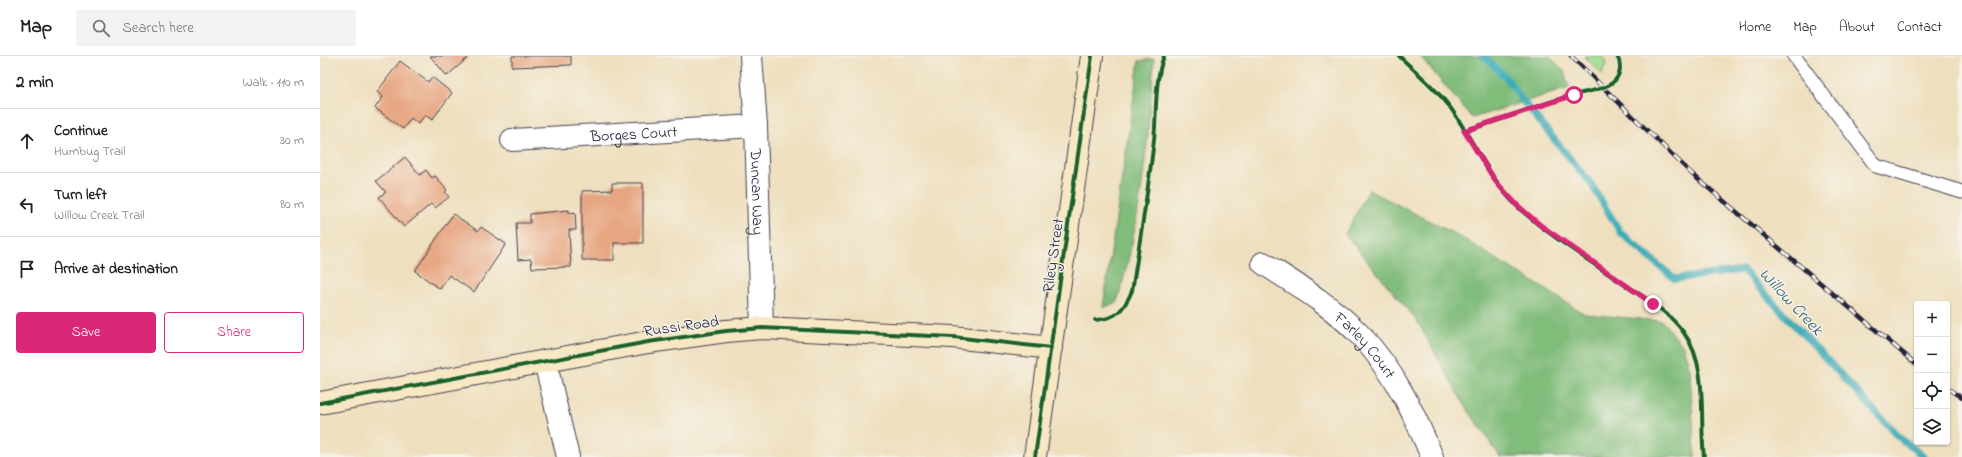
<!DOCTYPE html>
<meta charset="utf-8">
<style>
body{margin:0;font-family:"Indie Flower",sans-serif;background:#f2f2f2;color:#202124}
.controls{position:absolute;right:12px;bottom:12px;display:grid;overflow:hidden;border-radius:4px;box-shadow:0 1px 3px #0004}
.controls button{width:36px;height:36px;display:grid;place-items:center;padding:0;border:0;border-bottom:1px solid #e0e0e0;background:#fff;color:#202124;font:20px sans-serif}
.stop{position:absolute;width:12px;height:12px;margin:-9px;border:3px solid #db2777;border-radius:50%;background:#fff}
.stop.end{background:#db2777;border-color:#fff;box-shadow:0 1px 4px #0008}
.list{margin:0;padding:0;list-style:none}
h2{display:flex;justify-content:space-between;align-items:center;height:52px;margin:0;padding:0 16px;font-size:17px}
h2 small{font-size:13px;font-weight:400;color:#757577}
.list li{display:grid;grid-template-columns:26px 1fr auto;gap:12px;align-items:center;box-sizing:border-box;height:64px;padding:0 16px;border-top:1px solid #e0e0e0}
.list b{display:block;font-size:15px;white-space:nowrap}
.list p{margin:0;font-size:13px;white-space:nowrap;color:#757577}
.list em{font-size:13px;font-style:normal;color:#757577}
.actions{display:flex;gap:8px;padding:12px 16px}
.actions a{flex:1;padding:9px 0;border:1px solid #db2777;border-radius:4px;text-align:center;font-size:14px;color:#db2777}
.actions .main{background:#db2777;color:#fff}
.icon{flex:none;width:22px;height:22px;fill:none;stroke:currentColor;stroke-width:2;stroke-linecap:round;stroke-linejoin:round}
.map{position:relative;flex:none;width:1642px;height:401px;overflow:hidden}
header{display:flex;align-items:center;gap:24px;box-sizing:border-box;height:56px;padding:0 20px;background:#fff;border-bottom:1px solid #e0e0e0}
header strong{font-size:19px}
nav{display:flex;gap:22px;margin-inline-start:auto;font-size:14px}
.search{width:280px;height:36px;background:#f2f2f2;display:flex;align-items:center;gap:10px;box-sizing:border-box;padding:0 14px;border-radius:4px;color:#757577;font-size:15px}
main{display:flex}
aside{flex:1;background:#fff}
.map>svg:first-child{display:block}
.green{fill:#a1dc8f;stroke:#627f65}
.forest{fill:#80bc7a;stroke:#516f5a}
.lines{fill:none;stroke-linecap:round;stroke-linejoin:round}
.stream{stroke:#3aabb7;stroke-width:7}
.building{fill:#e7a581}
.lane-casing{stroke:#413e4f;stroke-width:15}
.street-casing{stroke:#413e4f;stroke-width:24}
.secondary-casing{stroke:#413e4f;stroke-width:24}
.lane{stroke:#fff;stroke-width:13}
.street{stroke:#fff;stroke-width:22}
.secondary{stroke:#f8e7c3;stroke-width:22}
.rail-casing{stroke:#22223b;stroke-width:4.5}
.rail{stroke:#f7f3e8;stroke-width:3;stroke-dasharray:9;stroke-linecap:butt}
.cycleway-casing{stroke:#f7f3e8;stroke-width:6}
.cycleway{stroke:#1b5e20;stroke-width:4}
.route{stroke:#db2777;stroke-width:5}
.labels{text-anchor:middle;stroke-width:3;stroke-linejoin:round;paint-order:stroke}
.street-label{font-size:16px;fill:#22223b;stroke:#f7f3e8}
.water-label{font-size:17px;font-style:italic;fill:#2c596d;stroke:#f7f3e8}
</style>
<header>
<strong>Map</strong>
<div class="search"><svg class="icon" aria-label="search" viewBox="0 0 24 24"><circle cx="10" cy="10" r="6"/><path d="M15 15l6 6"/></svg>Search here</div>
<nav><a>Home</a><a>Map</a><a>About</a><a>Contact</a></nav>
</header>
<main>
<aside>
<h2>2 min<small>Walk · 110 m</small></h2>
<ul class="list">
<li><svg class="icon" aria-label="ahead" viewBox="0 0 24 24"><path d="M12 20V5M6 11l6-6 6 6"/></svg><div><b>Continue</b><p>Humbug Trail</p></div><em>30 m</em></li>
<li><svg class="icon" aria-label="left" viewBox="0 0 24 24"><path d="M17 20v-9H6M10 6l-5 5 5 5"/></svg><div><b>Turn left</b><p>Willow Creek Trail</p></div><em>80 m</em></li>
<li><svg class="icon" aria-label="arrive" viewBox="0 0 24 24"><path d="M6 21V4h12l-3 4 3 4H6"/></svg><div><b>Arrive at destination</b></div></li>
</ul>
<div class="actions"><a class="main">Save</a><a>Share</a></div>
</aside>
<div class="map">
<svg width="1642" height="401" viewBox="0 0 1642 401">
<rect width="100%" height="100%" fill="#f7f3e8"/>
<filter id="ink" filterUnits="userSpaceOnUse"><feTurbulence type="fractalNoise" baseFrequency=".025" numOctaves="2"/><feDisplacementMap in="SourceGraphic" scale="8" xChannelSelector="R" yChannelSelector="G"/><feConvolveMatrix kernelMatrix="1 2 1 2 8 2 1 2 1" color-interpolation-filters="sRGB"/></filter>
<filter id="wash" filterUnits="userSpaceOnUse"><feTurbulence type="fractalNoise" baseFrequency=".012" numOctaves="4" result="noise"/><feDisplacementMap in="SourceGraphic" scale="16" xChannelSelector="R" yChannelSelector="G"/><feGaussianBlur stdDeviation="0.9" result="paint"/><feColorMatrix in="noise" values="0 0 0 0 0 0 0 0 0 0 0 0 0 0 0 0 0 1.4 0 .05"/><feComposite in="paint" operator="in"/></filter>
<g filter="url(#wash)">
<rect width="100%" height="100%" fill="#eedfbe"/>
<path class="green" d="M1264,0H1282L1287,5L1282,18Z"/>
<path class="forest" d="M1100,0H1229L1244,15L1249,32L1152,62Z
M834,3C828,85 821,167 797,246L783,252L819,5Z
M1049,134L1139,180L1265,258L1342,265L1363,290L1370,313L1375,401H1180L1142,345L1097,265L1025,178Z"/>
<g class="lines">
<path class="stream" d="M1164,0L1188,24L1201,43L1271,128L1301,177L1355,223L1423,214L1580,382L1604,401"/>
</g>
<g id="blocks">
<path class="building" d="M110,0H150L127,20Z
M192,0H251V9L192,11Z
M80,5L108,26L112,21L132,37L112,64L105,59L98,68L91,62L83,73L55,52L63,41L57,36Z
M85,101L100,119L106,114L112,122L115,120L127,134L125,136L129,141L115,152L111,148L84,171L59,141L66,136L56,125Z
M292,127H323V187H294V204H262V135L292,134Z
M249,154V157L255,156L256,174H249L251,211L212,212L211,203L198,204L196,167H210V158Z
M133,158L158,175L161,171L186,188L154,236L129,219L120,233L95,215Z"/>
</g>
</g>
<g filter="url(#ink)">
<use href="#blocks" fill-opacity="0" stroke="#413e4f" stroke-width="1"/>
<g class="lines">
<g class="lane-casing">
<path id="lane" d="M1474,0L1556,110L1642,136"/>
</g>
<g class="street-casing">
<g id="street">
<path id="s1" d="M431,0L436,70L442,272"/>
<path id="s2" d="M192,84L436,70"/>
<path id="s3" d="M943,207C977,229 1012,250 1040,279C1074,314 1094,357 1112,401"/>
<path d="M225,305L248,401"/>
</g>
</g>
<g class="secondary-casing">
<path id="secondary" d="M0,347L328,286L406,275L442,272L633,281L731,292
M715,401L772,0"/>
</g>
<use href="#lane" class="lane"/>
<use href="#street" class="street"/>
<use href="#secondary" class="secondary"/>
<g class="rail-casing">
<path id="rail" d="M1251,0L1372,118L1597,309
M1627,332L1642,342"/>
</g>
<use href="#rail" class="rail"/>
<g class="cycleway-casing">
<path id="cycleway" d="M1079,0C1097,17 1118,34 1132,54C1154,86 1168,121 1196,149C1228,180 1272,206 1308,231C1328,244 1350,257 1364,277C1389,312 1379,361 1384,401
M1144,75C1181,64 1217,49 1254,39C1267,35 1281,35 1292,27C1301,20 1302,9 1297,0
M775,264C797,263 804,253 812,235C820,185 828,135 834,84C837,56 834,26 844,0
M0,347L328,286L406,275L442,272L633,281L731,292
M715,401L772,0"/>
</g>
<use href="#cycleway" class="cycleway"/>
</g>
</g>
<g class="lines" filter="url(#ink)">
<path class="route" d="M1254,39L1144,75L1176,126L1197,149L1219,168L1333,248"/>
</g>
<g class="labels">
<g class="street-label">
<text dy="6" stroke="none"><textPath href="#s2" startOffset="122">Borges Court</textPath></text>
<text dy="6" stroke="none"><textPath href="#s1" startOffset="136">Duncan Way</textPath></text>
<text transform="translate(732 199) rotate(-82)" y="6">Riley Street</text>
<text transform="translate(361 269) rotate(-8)" y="6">Russi Road</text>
<text dy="6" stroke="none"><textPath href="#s3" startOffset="132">Farley Court</textPath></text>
</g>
<g class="water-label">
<text transform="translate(1472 245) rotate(47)" y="6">Willow Creek</text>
</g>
</g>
</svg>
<div class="controls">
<button>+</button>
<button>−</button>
<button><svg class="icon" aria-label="locate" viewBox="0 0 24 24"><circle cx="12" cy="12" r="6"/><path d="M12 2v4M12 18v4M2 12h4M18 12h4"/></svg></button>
<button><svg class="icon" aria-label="layers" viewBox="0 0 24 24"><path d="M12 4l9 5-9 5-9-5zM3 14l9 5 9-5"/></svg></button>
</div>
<div class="stop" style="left:1254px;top:39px"></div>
<div class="stop end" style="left:1333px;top:248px"></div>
</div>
</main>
